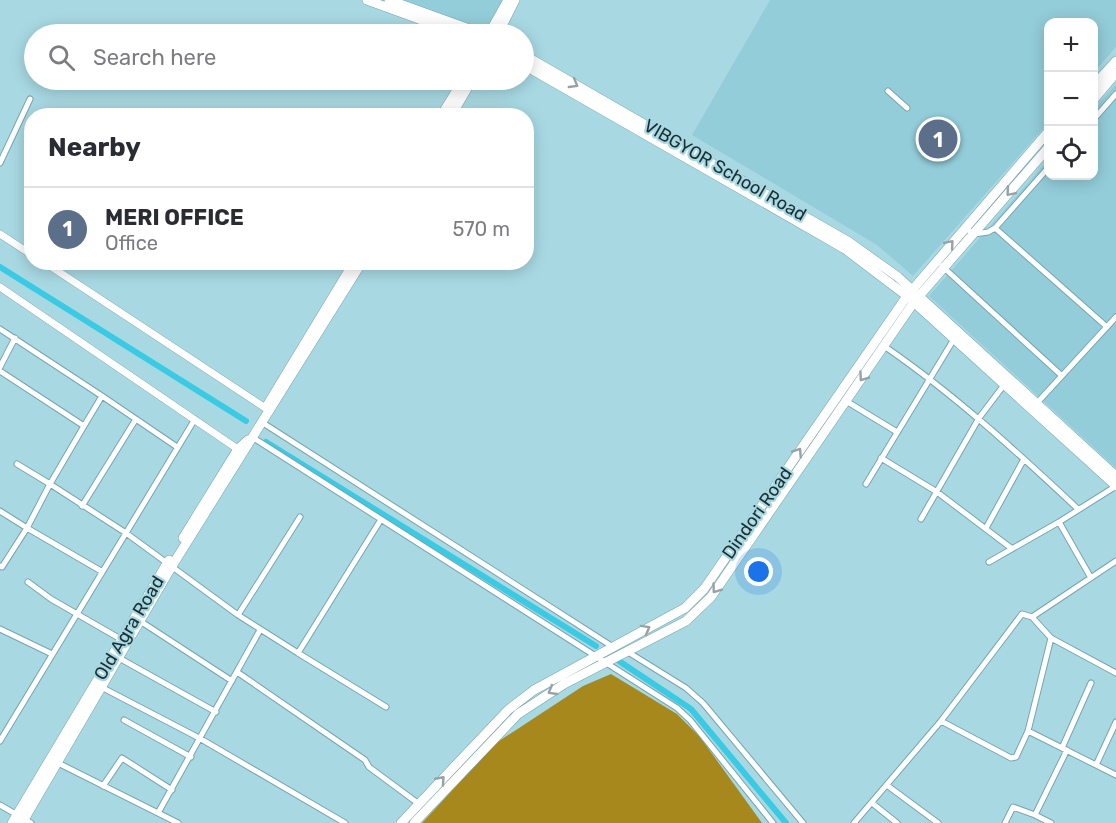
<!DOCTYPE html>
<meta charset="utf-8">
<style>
body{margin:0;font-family:Rubik,sans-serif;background:#f7f7f7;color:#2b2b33}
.controls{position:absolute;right:18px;top:18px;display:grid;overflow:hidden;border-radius:12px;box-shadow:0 3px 15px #0003}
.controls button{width:54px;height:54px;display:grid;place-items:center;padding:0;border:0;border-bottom:2px solid #e1e1e2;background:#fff;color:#2b2b33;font:30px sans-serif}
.you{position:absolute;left:759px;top:572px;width:21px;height:21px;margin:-15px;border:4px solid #fff;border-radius:50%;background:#1a73e8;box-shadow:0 0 0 9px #1a73e833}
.badge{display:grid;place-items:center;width:39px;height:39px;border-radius:50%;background:#c93d25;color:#fff;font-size:20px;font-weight:700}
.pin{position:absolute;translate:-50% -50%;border:3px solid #fff;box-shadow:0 2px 6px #0006}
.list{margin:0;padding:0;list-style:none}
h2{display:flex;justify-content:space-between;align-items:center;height:78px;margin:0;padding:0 24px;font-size:26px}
h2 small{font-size:20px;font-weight:400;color:#7c7c81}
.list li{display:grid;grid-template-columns:39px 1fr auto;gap:18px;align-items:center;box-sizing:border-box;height:84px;padding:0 24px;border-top:2px solid #e1e1e2}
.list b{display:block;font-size:22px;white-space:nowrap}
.list p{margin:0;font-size:20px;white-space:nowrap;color:#7c7c81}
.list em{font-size:20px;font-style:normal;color:#7c7c81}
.icon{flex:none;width:33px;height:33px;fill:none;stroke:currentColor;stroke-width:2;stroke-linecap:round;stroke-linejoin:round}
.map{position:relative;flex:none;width:1116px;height:823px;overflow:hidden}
.search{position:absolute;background:#fff;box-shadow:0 3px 15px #0003;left:24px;top:24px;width:510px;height:66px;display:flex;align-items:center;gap:15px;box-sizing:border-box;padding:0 21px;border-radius:33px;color:#7c7c81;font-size:22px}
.panel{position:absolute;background:#fff;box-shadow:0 3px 15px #0003;left:24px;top:108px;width:510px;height:162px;border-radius:24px}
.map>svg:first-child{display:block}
.built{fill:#93cdd9}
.forest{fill:#a6881d}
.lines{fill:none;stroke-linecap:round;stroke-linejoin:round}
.canal{stroke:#3bcae4;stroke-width:6}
.minor-casing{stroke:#76a5af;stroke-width:7}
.tertiary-casing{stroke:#76a5af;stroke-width:8}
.primary-casing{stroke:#76a5af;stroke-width:10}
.trunk-casing{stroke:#76a5af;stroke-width:10}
.minor{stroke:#fff;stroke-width:5}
.tertiary{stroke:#fff;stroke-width:7}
.primary{stroke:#fff;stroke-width:9}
.trunk{stroke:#fff;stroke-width:9}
.oneway{stroke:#98a1a3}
.labels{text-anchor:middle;stroke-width:4.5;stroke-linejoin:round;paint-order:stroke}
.street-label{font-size:18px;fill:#1b2f33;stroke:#a8d9e3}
</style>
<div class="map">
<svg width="1116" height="823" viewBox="0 0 1116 823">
<rect width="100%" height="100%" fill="#a8d9e3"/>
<path class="built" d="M381,0H503L487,29L481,32L458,29Z
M770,0H1116V47L1094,72V22H1048V123L913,276L877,245L692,135Z
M1116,84V468L929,296L1048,160V176H1094V109Z"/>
<path class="forest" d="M611,674L677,714L700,737L762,823H422L496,743L583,686Z"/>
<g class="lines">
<path class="canal" d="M0,267L246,421
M266,442L596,646
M619,661L691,709L786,823"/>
<g class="minor-casing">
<path id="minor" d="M888,91L907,108
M1094,119L1116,94
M0,163L30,99
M964,227L974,234L988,232L995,228L1048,168
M995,228L1107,327
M942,266L1061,375
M0,329L102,396L84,426
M884,346C954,394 1016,451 1078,509
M0,367L15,338
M0,371L84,426L50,484L126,533L238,615L298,653L380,521
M102,396L177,447
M846,401L897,432
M1036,404L1116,317
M263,423L613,647
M252,437L677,708L690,720L773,823
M881,458L937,492L1011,548
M17,464L50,484L27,528L101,571
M866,484L954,339
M82,506L136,419
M0,511L27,528L2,567L0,566
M921,519L979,418L1004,385
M1059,522L1091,578
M986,528L1024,459
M989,562L1059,522L1116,486
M28,582L51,599L124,641
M238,615L300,517
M1032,617L1116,561
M140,621L232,681
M0,629L52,654
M628,652L686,688L703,703L803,823
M298,653L386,707
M119,658L216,712
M237,672L365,760L369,767L419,804
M103,688L201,739L345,823
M124,720L191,757
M941,721L1011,758L1016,757L1028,731L1051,638
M1028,731L1116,775
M0,741L195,419
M1062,748L1091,683
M58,763L178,823
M1096,765L1116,722
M103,786L122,758L172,790
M888,786L938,823
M872,803L897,823
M0,805L31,823
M158,813L260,630
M854,823L941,721L1022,614L1032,617L1051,638L1116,673
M1005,823L1013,807L1035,815
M1051,823L1035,815L1067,750"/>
</g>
<g class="tertiary-casing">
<path id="tertiary" d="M0,234L32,255
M44,262L270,411
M0,287L242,452"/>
</g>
<g class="primary-casing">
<path id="primary" d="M367,0L460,34
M389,0L483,34
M524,55L849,242L898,277L1116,476
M524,65L845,249L907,296L1116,486
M1094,85L1116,61
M1094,99L1116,73
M401,823L508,710L534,690L685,608L704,589L907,296L1048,132
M414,823L518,714L564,684L686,621L711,597L914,302L1048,148"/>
</g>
<g class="trunk-casing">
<path id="trunk" d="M489,34L508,0
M498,34L515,0
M441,116L463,80
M451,116L472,80
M268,404L354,262
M183,538L238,449L248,440
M12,823L169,560
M22,823L172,566L362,262"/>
</g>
<use href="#minor" class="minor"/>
<use href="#tertiary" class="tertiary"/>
<use href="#primary" class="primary"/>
<use href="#trunk" class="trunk"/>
</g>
<defs><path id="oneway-chevron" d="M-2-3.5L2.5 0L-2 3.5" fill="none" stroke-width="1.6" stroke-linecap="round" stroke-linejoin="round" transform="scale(1.5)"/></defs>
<g class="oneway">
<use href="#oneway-chevron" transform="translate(574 84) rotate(30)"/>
<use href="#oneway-chevron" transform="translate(1010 192) rotate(131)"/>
<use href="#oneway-chevron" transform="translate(950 244) rotate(-50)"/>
<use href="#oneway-chevron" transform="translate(863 377) rotate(125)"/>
<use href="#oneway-chevron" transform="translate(798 452) rotate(-56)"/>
<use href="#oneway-chevron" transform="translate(716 589) rotate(126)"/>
<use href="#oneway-chevron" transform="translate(646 629) rotate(-29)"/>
<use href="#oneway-chevron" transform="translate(552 691) rotate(149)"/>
<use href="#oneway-chevron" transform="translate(441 780) rotate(-48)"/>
</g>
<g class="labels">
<g class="street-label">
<text transform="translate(725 170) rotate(30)" y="6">VIBGYOR School Road</text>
<text transform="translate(757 513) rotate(-55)" y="6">Dindori Road</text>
<text transform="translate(129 628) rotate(-59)" y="6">Old Agra Road</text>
</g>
</g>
</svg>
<div class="controls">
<button>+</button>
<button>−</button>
<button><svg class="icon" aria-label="locate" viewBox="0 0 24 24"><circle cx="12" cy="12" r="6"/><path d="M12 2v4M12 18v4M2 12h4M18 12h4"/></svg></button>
</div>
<div class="you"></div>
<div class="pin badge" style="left:938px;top:139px;background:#5c6f8a">1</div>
<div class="search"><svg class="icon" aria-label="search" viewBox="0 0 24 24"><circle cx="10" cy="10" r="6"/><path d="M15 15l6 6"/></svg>Search here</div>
<section class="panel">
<h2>Nearby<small></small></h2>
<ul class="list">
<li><span class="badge" style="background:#5c6f8a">1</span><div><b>MERI OFFICE</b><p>Office</p></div><em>570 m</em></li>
</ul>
</section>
</div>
